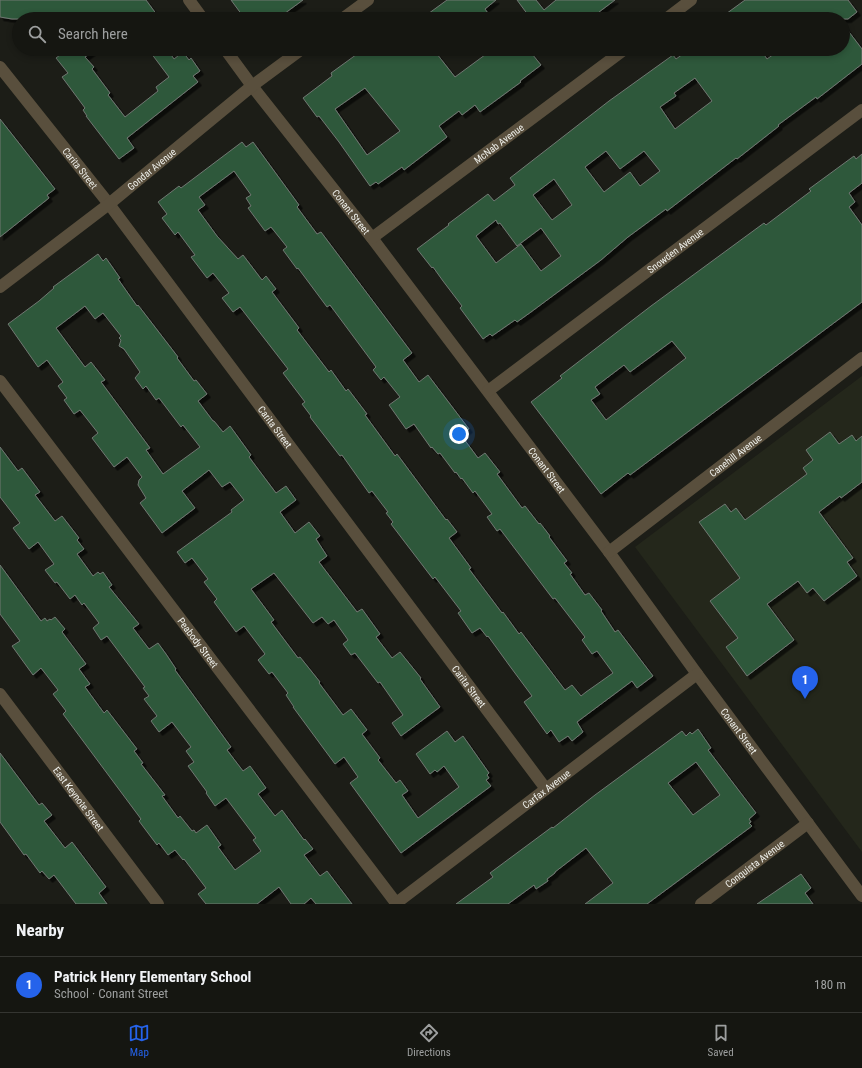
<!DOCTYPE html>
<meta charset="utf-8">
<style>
body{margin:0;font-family:"Roboto Condensed",sans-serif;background:#22231f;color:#f1f3f6}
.you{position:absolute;left:459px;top:434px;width:14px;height:14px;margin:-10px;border:3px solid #fff;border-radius:50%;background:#1a73e8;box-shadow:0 0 0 6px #1a73e833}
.badge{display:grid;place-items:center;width:26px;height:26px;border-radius:50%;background:#2563eb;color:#fff;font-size:13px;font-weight:700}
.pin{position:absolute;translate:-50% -33px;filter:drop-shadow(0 1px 2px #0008)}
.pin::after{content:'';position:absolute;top:21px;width:14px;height:12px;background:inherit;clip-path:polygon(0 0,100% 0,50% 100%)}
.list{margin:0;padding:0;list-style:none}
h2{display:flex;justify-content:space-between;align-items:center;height:52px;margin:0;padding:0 16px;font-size:17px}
h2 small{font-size:13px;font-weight:400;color:#9d9f9f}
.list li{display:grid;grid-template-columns:26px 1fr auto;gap:12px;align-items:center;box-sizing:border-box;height:56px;padding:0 16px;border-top:1px solid #343531}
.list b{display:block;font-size:15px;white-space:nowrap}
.list p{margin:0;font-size:13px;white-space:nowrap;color:#9d9f9f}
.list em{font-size:13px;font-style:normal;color:#9d9f9f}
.icon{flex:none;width:22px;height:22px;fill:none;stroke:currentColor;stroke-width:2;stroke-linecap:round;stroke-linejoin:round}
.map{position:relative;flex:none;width:862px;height:904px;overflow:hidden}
.search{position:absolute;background:#151611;box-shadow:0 2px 6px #0003;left:12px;right:12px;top:12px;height:44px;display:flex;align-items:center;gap:10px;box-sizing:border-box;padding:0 14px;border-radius:22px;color:#9d9f9f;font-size:15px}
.sheet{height:108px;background:#151611}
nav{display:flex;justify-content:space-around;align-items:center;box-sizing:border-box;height:56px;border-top:1px solid #343531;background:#151611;font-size:11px;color:#9d9f9f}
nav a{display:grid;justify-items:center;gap:2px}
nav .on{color:#2563eb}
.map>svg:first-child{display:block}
.built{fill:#24271b}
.building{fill:#2e593a;stroke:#707772;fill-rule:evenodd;filter:url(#shadow)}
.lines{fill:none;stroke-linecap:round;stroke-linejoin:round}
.minor{stroke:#594f3d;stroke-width:12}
.labels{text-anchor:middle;stroke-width:3;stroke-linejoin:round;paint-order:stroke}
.street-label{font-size:10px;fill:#eeefea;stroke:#070705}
</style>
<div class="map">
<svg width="862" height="904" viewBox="0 0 862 904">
<defs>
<filter id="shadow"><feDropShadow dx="3.5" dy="3.5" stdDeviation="0" flood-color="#0009"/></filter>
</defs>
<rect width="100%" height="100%" fill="#1c1d17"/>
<path class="built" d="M862,376V852L635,547Z"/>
<path class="building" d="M0,0H146L160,19H12L0,17Z
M231,0H303L277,19H245Z
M447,0H496L485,9L492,19H421Z
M517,0H536L544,10L556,0H615L599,12L604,19H531Z
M745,0H848L857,12L848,19H719Z
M843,24L862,49V64L817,99L816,97L778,125L779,126L737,159L736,158L667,211L666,209L628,237L601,260L531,312L517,322L515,320L492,336L490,334L483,339L460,308L462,306L443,281L433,267L432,268L417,249L449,225L448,224L488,194L494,201L515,185L510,178L609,101L673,55L676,59L690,49H760L767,59L781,49H843ZM695,78L712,101L675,129L660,107L676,96L674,93ZM606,151L620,169L644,151L660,171L640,186L630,172L604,192L585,167ZM554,179L572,205L552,220L533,195ZM496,220L498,224L500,223L517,246L541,228L561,256L541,271L521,244L496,263L476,236Z
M68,49H96L85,57L94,67L92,69L110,93L108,95L125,117L158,91L156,87L169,77L148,49H167L174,59L183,52L189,60L191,58L200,71L193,76L198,82L127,138L134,148L119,159L86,116H87L83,110L85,108L62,77L68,73L56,58Z
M364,49H433L455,77L493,49H528L541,65L520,81L521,82L480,112L475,105L462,115L459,111L439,126L447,137L404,170L402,167L378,184L376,182L370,186L339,142L319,116L317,117L303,98L332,76L331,73ZM365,88L400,131L367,155L335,109Z
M0,119L55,189L47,195L49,198L0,237Z
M242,142L246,147L253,142L299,205L297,207L317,234L321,232L412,353L403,360L419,382L428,375L469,429L461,435L478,458L485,453L500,472L497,474L522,508L525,506L539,524L540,523L550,536L549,537L567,561L564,563L572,573L570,574L585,595L589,593L602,610L601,611L615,632L618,630L653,676L637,688L632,681L577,722L583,732L572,741L568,736L559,742L551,730L547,734L524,702L532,696L509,665L488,636L487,637L480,628L472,633L458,613L461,611L435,577L433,579L391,524L393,522L386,513L388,512L372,491L369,493L342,455L340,456L310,417L311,416L302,404L305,402L283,373L288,369L240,307L233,312L222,298L229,293L213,273L207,278L191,257L195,255L178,232L175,235L162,218L167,214L158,202L179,186L181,188ZM234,171L251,195L246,198L251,206L248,208L265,231L271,227L287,247L283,250L297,269L298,268L327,307L330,305L376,367L373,370L381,380L384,377L400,397L389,405L406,429L414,424L431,448L432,447L438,454L440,453L455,473L456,472L461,479L462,478L473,493L475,491L492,514L487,517L497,531L500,529L553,599L555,598L585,637L582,640L592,654L597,651L613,673L586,692L581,696L572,685L565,690L521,632L519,634L503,612L502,613L469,569L471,568L449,538L457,532L447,519L446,520L397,454L395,456L365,415L367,414L348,389L346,391L331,370L329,372L297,330L299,328L272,292L276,289L266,276L262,280L243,255L238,259L217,236L198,210L205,205L199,197Z
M862,154V183L849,193L855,202L849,207L862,225V302L630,475L628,473L601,494L531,402L562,378L560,376L651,306L764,223L766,225L811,191L809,189L854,156L856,159ZM672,341L686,358L606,420L591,400L600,394L595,387L624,365L630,372Z
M98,254L103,261L106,258L120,278L118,279L137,306L138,305L178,357L177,358L194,381L196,380L207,394L198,401L213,421H214L223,432L230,426L251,455L249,457L276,493L286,486L296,500L280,512L295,533L309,522L320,536L316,539L327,556L319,562L357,612L362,609L380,634L376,637L392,658L400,652L421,678L420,679L440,707L401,736L392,723L403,715L380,682L378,683L355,653L351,655L343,644L348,640L334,620L328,624L322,617L313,623L274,573L251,589L274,620L271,622L298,658L300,657L320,682L319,683L343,715L351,709L367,730L362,734L380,758L378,760L396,783L400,780L408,791L402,795L418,818L459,787L444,766L437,772L435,770L430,774L416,754L447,731L455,742L463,736L489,773L487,775L489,778L486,780L491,786L401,853L350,783L358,777L344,757L335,764L293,707H294L286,695L288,693L272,672L269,674L258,660L265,654L244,626L236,632L214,602L217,599L204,582L208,579L192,558L185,563L177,552L232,512L231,510L244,500L230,482L222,487L209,470L182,491L195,508L162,533L140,503L146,498L138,485L139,480L142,477L127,457L114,467L92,438L98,433L80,410L74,414L64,400L67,398L58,386L63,382L47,360L38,367L8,324L39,301L54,288L53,287ZM85,306L95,319L103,313L121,336L119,338L121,340L119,346L124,349L140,372L135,378L143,389L146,386L156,400L159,398L181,427L183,425L200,447L163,474L146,450L150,448L101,382L105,380L91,362L85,367L56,328Z
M830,432L839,444L852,435L856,441L862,436V482L841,498L840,496L819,512L853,558L847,562L857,576L824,601L813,588L807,593L798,581L767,604L794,640L747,676L726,647L738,638L710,601L740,578L699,522L725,504L731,512L736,508L745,520L807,474L803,468L813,460L806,450Z
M0,447L18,471L22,468L40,492L35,495L55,521L62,516L79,538L77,540L84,549L77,554L93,576L98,572L100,574L103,572L112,585L109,587L139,624L133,628L149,649L158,643L166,654L176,669L175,670L231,747L227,750L243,771L250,766L266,788L258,794L275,816L282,810L304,840L305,839L313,849L304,855L320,876L327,871L352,904H316L311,898L304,904H291L279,887L257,904H206L198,894L206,888L184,859L183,860L175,850L168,855L159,843L157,845L139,821L141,819L63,714L66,711L53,694L58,690L41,668L33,675L12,646L20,641L0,614V565L41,621L45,618L47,621L50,619L51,620L55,617L65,629L62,632L86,664L79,669L90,684L85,687L104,713L107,710L137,749L134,751L143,763L141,764L165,795L162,796L178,818L180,816L192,831L194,830L196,833L207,825L221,845L218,847L235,870L261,851L253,840L256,838L226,798L215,806L206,793L207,792L188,766L194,762L186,751L191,747L172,722L159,732L151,721L157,716L144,699L149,696L143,688L145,687L107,636L101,640L93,628L99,623L84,603L82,605L75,595L70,599L57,582L55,583L45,570L54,564L38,542L29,549L13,528L20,523L0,497Z
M698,729L711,748L708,750L756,813L749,819L751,822L749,823L752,826L647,904H585L613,883L586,848L555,872V873L547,879L548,881L536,889L534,885L508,904H456L493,877L490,873L552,827L553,828L595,795L682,731L686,736L690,732L692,734ZM696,762L720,795L693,815L668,783Z
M0,753L39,805L42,803L52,815L44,821L65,848L72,842L106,887L99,893L107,904H76L54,875L49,879L42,871L40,873L26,854L24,855L0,822Z
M801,874L811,888L805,893L813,904H757Z"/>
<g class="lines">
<g class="minor">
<path d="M189,0L203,19"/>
<path d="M342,19L368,0"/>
<path d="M666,19L691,0"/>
<path id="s1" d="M225,49L252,86L372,238L609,552L697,674L862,896"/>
<path id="s2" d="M0,67L109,204L546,789"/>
<path id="s3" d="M372,238L625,49"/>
<path id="s4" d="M0,287L109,204L252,86L302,49"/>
<path id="s5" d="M0,381L396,903"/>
<path id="s6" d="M488,391L862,110"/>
<path id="s7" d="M609,552L862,358"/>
<path id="s8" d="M0,694L158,904"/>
<path id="s9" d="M395,904L697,674"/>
<path id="s10" d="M701,904L808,823"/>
</g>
</g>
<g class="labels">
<g class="street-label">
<text dy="4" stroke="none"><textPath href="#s3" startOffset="158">McNab Avenue</textPath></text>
<text dy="4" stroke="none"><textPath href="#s2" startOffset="129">Carita Street</textPath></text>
<text dy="4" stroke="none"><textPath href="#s4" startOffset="192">Gondar Avenue</textPath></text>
<text dy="4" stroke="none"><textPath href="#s1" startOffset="206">Conant Street</textPath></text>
<text dy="4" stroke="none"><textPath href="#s6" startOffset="234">Snowden Avenue</textPath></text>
<text dy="4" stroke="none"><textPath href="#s2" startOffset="453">Carita Street</textPath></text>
<text dy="4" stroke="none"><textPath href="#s7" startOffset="159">Canehill Avenue</textPath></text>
<text dy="4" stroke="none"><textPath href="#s1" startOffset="530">Conant Street</textPath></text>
<text dy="4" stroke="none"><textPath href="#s5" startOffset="328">Peabody Street</textPath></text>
<text dy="4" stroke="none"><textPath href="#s2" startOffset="777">Carita Street</textPath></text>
<text dy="4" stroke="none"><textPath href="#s1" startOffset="854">Conant Street</textPath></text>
<text dy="4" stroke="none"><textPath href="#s9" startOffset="190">Carfax Avenue</textPath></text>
<text dy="4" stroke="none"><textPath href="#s8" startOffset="131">East Keynote Street</textPath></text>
<text dy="4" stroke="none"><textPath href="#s10" startOffset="67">Conquista Avenue</textPath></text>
</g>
</g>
</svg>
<div class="you"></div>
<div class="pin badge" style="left:805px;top:699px">1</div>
<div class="search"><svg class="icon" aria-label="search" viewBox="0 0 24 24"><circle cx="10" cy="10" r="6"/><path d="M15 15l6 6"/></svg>Search here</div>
</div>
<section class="sheet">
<h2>Nearby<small></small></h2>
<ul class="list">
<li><span class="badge">1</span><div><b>Patrick Henry Elementary School</b><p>School · Conant Street</p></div><em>180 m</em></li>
</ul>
</section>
<nav>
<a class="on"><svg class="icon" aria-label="map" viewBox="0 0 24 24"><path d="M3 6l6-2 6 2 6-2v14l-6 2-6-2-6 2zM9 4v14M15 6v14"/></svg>Map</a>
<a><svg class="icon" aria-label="directions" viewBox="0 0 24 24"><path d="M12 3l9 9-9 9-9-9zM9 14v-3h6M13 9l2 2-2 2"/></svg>Directions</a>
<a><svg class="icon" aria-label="saved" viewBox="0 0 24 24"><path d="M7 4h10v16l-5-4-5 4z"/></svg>Saved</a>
</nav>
